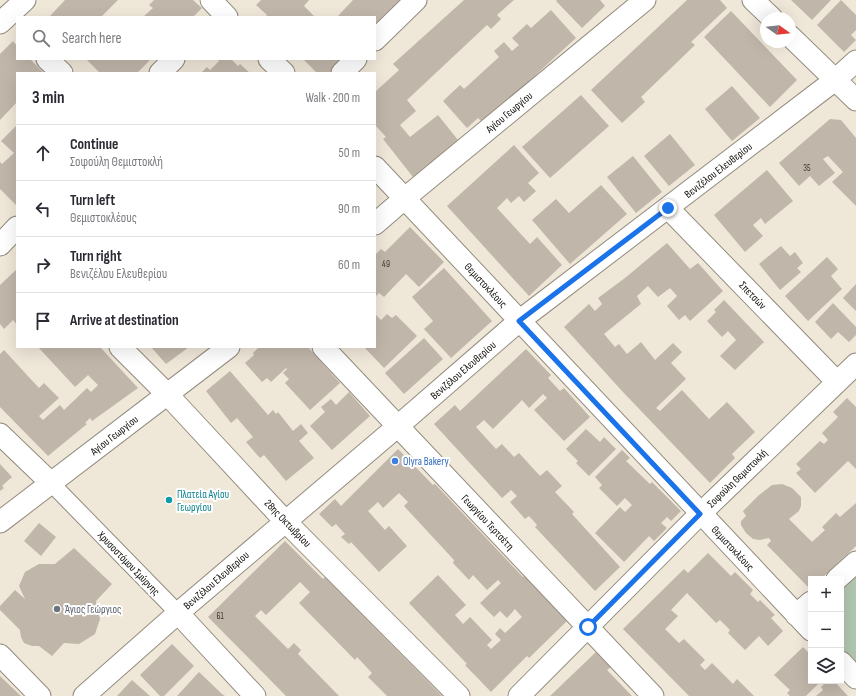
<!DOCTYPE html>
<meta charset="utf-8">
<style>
body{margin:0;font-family:"Sofia Sans Condensed",sans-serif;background:#f2f2f3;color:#2b2b33}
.controls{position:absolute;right:12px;bottom:12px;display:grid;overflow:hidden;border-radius:0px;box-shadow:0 4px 16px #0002}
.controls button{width:36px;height:36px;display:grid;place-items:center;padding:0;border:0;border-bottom:1px solid #e1e1e2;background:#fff;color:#2b2b33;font:20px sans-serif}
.compass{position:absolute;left:760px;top:12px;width:36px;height:36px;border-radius:50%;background:#fff;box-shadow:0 4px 16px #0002;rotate:105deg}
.stop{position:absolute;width:12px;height:12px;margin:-9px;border:3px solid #1a73e8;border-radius:50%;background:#fff}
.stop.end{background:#1a73e8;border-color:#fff;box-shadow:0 1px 4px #0008}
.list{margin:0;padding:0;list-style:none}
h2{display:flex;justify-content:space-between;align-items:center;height:52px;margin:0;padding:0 16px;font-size:17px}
h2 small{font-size:13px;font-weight:400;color:#7c7c81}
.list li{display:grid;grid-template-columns:26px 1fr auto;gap:12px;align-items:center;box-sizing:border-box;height:56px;padding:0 16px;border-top:1px solid #e1e1e2}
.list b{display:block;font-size:15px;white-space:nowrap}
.list p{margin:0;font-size:13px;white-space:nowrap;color:#7c7c81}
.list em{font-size:13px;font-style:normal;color:#7c7c81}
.icon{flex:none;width:22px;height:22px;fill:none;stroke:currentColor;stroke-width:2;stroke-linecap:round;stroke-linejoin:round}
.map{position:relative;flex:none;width:856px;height:696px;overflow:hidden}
.search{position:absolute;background:#fff;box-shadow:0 4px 16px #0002;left:16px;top:16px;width:360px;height:44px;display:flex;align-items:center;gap:10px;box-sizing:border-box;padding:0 14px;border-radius:0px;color:#7c7c81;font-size:15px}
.panel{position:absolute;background:#fff;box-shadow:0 4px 16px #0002;left:16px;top:72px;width:360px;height:276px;border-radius:0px}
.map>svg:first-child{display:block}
.green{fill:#b1c6ae}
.building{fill:#c1b6aa}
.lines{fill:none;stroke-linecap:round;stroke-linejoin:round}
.pedestrian-casing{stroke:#948c7f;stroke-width:18}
.minor-casing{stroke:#948c7f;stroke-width:23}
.pedestrian{stroke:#fff;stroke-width:16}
.minor{stroke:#fff;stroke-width:21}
.route{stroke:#1a73e8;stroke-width:5}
.shop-dot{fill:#3f7fe0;stroke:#fff;stroke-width:1.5}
.culture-dot{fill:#0f9aa8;stroke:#fff;stroke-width:1.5}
.worship-dot{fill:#6b7280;stroke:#fff;stroke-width:1.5}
.labels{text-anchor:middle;stroke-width:4;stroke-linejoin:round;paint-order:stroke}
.number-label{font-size:9px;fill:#3c3630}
.street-label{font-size:11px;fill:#0f0c07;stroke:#fff}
.shop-label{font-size:11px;fill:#366cbe;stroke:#fff;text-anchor:start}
.culture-label{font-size:11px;fill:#0d838f;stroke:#fff;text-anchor:start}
.worship-label{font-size:11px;fill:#5b616d;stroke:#fff;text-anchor:start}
</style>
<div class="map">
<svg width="856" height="696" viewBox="0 0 856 696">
<rect width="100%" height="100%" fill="#efe7d8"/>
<path class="green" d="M856,576V666L841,649V589Z"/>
<path class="building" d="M65,0H118L101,17H51L50,16Z
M154,0H193L202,8L193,17H143L153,8L149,5Z
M261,0H309L304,6L315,17H265L267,15L256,5Z
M353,0H404L375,28V17H337Z
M464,0H514L497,15L501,19L491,29L487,25L407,100L416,111L400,125L410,137L438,115L458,140L413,177L383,139L386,137L375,125V92L399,70L393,64Z
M557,0H600L605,6L582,28L556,1Z
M687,0H720L727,8L691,42L695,45L641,97L645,102L622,123L591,90Z
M791,0H831L812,20Z
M841,0L856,15V30L851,35L856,40L844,52L817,25Z
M551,10L576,38L483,123L478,118L467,128L443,101L460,85L464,89L499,57L494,51L504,42L512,51L519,45L512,38L527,24L531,28Z
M731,11L797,80L770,107L704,37Z
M13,41L17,46V59H30L44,73H17V102L0,120V54Z
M86,59H151L137,73H100Z
M217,59H231L238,66L240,64L250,73H201L207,67L210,70L219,61Z
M303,59H343L329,73H317Z
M732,86L760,118L732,141L705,109Z
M581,95L609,126L550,178L522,147Z
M830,119L841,120L856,138V206L832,182L843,172L828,156L823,159L835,173L819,186L810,176L799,186L779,163Z
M17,125V204L16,205L0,189V162L2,164L14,153L1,141Z
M670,134L695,165L669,186L644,156Z
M514,145L539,173L528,183L536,191L524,202L519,196L511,203L507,198L497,208L530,244L537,237L562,265L529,296L447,206Z
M633,156L662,192L636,213L607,177Z
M767,170L793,201L765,224L761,218L753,225L763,236L745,252L714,215Z
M601,185L627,214L570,264L532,220L556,199L569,213Z
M410,227L444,262L419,287L406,274L384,297L379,293L375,297V255L381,249L385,252Z
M667,243L690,269L698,263L723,291L690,321L685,315L679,320L667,306L677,296L670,288L658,297L648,286L637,296L641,304L604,334L615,347L619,344L627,354L641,342L655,360L673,343L682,352L671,363L686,379L656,408L660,411L682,390L709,419L727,402L755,432L732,454L735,458L710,483L622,391L564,327L589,304L595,311L602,304L598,298L625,278Z
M781,246L790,256L795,252L803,263L797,268L801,272L780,290L759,264Z
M827,257L838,269L831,276L842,289L808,321L785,296Z
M444,268L492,321L451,358L424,329L433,321L412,297Z
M17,269V325L13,320L4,329L0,324V285Z
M856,284V311L843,298Z
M724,300L764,342L735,370L720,356L736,340L728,331L722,337L707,321L716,312L714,310Z
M833,303L856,327V335L849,342L838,332L831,339L815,322Z
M375,314L381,320L387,314L392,318L396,315L417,336L384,368L364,347H375Z
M424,338L443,359L404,394L385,373Z
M38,347H100L138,388L92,421L90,418L85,423L87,424L48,456L0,407V354L4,350L39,388L44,383L59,398L39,416L43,420L60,405L64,410L87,388L91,392L98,385L88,375L75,387Z
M151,347H189L166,364Z
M259,347H308L340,383L310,410L285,383L289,379L283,373L287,369L286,368L271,382L267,378L262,382L245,363L254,355L253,353Z
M526,349L551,375L548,378L560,391L564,388L590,417L564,441L534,410L547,398L543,394L529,408L522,400L493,429L484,420L476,427L496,449L502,444L514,457L519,453L540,476L547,470L562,486L555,492L574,512L572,514L620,567L595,591L535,527L537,525L529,516L525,519L510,502L517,496L511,490L502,498L434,424L455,405L460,411Z
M230,371L268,415L273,410L276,414L278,412L293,431L301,424L308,433L299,441L314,458L286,481L264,455L260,458L246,442L253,437L237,418L231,423L206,391Z
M349,392L370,416L332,450L310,426L325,412L321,407L331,399L336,405Z
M847,398L856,407V469L848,461L815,493L796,473L801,469L796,464L820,441L824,444L828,440L822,433L838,417L833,412Z
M586,429L600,442L604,437L616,449L589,476L576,463L578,461L566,449Z
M398,449L433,485L435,484L523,577L524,576L567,621L529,658L527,656L491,692L465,665L467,664L409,603L438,575L466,605L455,615L463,624L470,617L492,640L487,645L491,649L501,640L495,634L500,628L505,633L522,617L515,609L507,618L500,611L494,617L480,603L501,583L498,580L487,590L473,575L469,580L453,563L454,560L404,506L408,502L399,493L383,508L378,502L368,511L385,530L389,526L407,546L379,572L351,542L349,544L341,537L345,534L336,524L332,527L319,514L335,499L341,506Z
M622,450L630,458L626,461L650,484L652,482L681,511L671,521L667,517L661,523L667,528L654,541L649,536L624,562L595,533L620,507L625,512L632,505L625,498L617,506L599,488L602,485L595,477Z
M0,464L12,477L2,486L4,488L0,491Z
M782,484L792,488L801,497V506L799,511L789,519L812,542L825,530L822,527L836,513L840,517L856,503V546L821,579H811V588L810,589L767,545L771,541L769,538L760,540L753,539L746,533L741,525V521L746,516L743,511L759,495L772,485Z
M39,523L56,537L41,556L24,541Z
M285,541L323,579L325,577L442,696H387L368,677L372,673L357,657L355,660L299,603L310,592L300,582L266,615L261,610L255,616L288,649L294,643L301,650L298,654L339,696H286L208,617Z
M74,548L112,584L96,601L100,619L95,634L79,644L64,643L52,656L39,646H32L24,643L21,637L20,630L0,610V606L15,590L25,599L19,586L25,572L39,564H55Z
M708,553L731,576L735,572L753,590L750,594L758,602L760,600L775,615L771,618L783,631L768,646L759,636L745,650L728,633L730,630L720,620L716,623L687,593L671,610L678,616L665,629L679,643L684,639L705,660L700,665L705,670L712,663L733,684L737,679L754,696H689L623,629L684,569L688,573Z
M172,644L194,666L164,696H160L140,675Z
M803,647L811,655V681H821L806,696H790L787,693L790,690L774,675Z
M596,652L611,667L607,670L632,696H550Z
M199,672L222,694L225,696H177Z
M0,676L21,696H0Z
M132,680L150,696H117Z
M827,681H834L848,696H816L823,690L821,687Z"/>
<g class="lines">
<g class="pedestrian-casing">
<path id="pedestrian" d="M51,483L178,613"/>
</g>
<g class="minor-casing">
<path id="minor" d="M211,0L227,17
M753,0L772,18
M0,23L25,0
M790,36L856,100
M375,40L416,0
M47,59L62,73
M269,59L284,73
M160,73L174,59
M342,73L356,59
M375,167L811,630
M668,208L837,382
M375,224L405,198L645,0
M0,245L17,227
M120,347L167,394L285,521L459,696
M323,347L653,696
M0,434L51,483
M0,522L229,347
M837,579L856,562
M178,613L255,696
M796,615L811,602
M0,655L40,696
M841,662L856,678
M84,696L178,613L398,426L519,321L835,80L856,61
M519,696L700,514L856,364"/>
</g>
<use href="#pedestrian" class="pedestrian"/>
<use href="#minor" class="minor"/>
</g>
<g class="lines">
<path class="route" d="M588,627L700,514L519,321L668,208"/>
</g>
<circle class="shop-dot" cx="395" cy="461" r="4"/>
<circle class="culture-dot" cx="169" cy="500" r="4"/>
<circle class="worship-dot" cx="57" cy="609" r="4"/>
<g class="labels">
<g class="number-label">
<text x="807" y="171">35</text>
<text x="386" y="267">49</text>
<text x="220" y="619">61</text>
</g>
<g class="street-label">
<text transform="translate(509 112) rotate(-40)" y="4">Αγίου Γεωργίου</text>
<text transform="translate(718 170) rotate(-38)" y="4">Βενιζέλου Ελευθερίου</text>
<text transform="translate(486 285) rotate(47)" y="4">Θεμιστοκλέους</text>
<text transform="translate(753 295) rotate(46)" y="4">Σπετσών</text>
<text transform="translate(463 370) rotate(-41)" y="4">Βενιζέλου Ελευθερίου</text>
<text transform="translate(114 435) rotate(-38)" y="4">Αγίου Γεωργίου</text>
<text transform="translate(737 478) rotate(-44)" y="4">Σοφούλη Θεμιστοκλή</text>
<text transform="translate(488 522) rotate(47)" y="4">Γεωργίου Τερτσέτη</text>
<text transform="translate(288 523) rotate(46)" y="4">28ης Οκτωβρίου</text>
<text transform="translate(733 548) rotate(47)" y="4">Θεμιστοκλέους</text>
<text transform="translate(129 563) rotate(46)" y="4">Χρυσοστόμου Σμύρνης</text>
<text transform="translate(216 580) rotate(-41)" y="4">Βενιζέλου Ελευθερίου</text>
</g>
<g class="shop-label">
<text x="403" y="465">Olyra Bakery</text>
</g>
<g class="culture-label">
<text x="177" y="498">Πλατεία Αγίου<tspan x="177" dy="13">Γεωργίου</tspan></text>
</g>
<g class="worship-label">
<text x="65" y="613">Άγιος Γεώργιος</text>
</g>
</g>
</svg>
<div class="controls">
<button>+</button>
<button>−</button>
<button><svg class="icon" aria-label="layers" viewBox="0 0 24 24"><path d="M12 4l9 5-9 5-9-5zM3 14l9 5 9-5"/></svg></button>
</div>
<svg class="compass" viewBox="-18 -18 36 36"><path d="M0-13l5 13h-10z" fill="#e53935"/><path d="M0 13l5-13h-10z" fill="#7c7c81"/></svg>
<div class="stop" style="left:588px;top:627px"></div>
<div class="stop end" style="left:668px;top:208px"></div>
<div class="search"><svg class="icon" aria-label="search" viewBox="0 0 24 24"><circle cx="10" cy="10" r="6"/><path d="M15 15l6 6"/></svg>Search here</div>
<section class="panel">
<h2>3 min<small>Walk · 200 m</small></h2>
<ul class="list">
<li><svg class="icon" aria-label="ahead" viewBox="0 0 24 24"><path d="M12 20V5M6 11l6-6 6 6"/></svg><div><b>Continue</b><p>Σοφούλη Θεμιστοκλή</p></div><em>50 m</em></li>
<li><svg class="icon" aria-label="left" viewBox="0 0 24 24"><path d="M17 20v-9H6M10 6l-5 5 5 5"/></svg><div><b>Turn left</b><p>Θεμιστοκλέους</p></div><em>90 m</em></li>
<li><svg class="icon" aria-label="right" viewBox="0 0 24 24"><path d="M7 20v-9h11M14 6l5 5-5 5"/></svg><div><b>Turn right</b><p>Βενιζέλου Ελευθερίου</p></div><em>60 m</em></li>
<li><svg class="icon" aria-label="arrive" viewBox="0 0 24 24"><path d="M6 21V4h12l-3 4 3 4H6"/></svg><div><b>Arrive at destination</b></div></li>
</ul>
</section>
</div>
